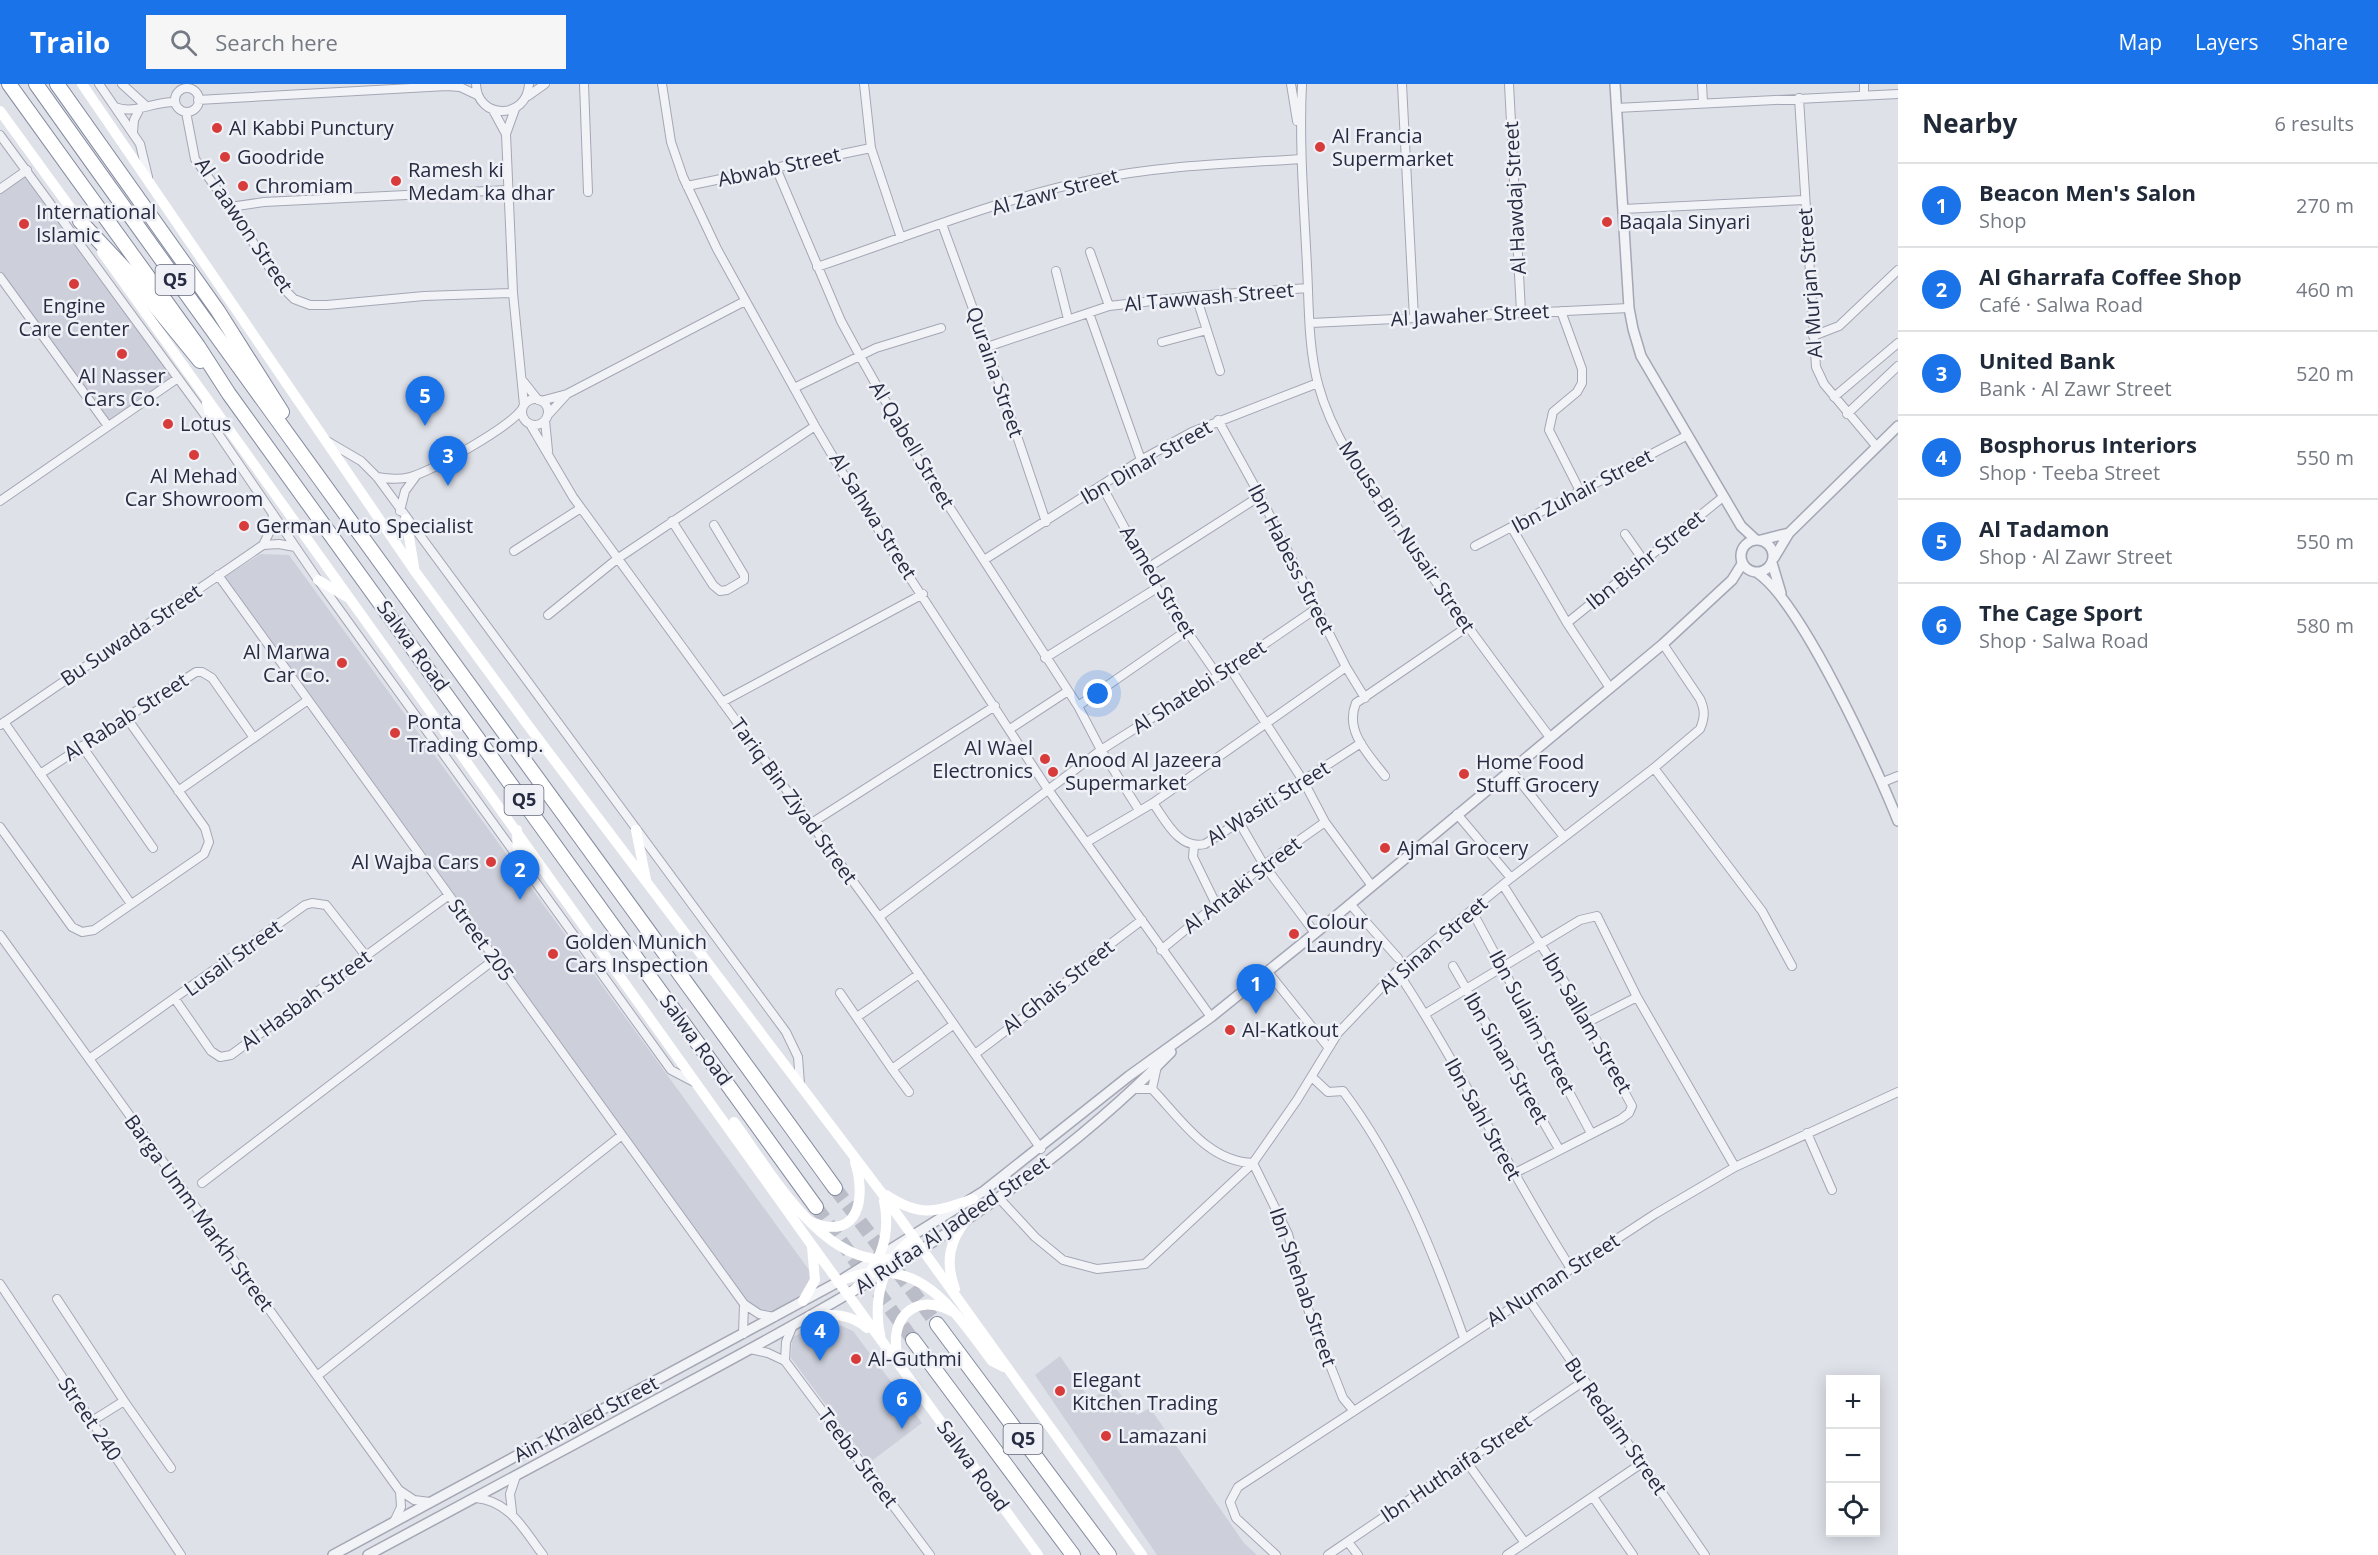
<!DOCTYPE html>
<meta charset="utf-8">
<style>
body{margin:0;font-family:"Open Sans",sans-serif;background:#f6f6f7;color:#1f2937}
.controls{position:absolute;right:18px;bottom:18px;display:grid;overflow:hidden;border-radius:0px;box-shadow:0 3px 15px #0003}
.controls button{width:54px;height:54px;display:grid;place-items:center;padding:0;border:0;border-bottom:2px solid #e0e1e3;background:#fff;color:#1f2937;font:30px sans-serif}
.you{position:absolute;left:1098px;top:610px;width:21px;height:21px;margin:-15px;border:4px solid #fff;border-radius:50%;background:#1a73e8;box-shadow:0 0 0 9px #1a73e833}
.badge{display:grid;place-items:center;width:39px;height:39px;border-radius:50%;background:#1a73e8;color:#fff;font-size:20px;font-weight:700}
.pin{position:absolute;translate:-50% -50px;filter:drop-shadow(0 2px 3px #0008)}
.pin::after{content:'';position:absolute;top:32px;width:21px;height:18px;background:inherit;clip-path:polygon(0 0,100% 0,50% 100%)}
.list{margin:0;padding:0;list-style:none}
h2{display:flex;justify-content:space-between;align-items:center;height:78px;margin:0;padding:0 24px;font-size:26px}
h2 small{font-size:20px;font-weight:400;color:#747a83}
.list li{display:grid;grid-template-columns:39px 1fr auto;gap:18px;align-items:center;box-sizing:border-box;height:84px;padding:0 24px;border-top:2px solid #e0e1e3}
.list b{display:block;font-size:22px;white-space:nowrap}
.list p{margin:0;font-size:20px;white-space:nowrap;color:#747a83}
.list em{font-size:20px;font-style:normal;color:#747a83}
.icon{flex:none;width:33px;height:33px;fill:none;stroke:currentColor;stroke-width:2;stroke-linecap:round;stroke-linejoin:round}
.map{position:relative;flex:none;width:1898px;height:1471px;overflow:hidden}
header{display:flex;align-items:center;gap:36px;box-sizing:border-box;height:84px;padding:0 30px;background:#1a73e8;color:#fff}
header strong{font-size:28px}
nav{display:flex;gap:33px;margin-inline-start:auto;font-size:21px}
.search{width:420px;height:54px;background:#f6f6f7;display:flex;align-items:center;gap:15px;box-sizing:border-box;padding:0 21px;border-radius:0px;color:#747a83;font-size:22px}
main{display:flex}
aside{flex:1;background:#fff}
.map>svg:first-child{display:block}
.built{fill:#cdd0db}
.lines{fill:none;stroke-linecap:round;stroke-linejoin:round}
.motorway-tunnel{stroke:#babdc8;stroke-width:14;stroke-dasharray:14 7;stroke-linecap:butt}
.minor-casing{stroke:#a4a7b4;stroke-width:10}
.tertiary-casing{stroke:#a4a7b4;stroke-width:12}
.motorway-casing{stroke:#858ca1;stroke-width:16}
.minor{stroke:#f2f3f7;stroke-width:8}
.tertiary{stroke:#f2f3f7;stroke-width:9}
.secondary{stroke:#fff;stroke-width:10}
.motorway{stroke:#fff;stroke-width:14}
.poi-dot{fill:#d73c3b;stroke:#eff1f7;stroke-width:2}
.labels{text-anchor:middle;stroke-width:5;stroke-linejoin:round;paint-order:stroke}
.shield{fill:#eff1f7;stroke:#636778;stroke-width:1.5}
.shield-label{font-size:18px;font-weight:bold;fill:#272c42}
.poi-label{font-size:20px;fill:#272c42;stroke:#eff1f7;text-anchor:start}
.street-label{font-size:20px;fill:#272c42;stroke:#eff1f7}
</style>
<header>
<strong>Trailo</strong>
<div class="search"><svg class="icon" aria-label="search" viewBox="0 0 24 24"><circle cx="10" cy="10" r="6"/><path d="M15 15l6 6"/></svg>Search here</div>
<nav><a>Map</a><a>Layers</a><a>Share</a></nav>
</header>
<main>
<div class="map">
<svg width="1898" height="1471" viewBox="0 0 1898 1471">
<rect width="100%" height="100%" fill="#dfe1e9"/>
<path class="built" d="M26,90L175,293L110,338L0,189V108Z
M261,470L289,471L812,1190L801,1214L774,1227L761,1226L749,1219L225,492Z
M831,1237L853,1247L922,1339L869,1379L791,1274L792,1253Z
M1060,1272L1090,1316L1113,1301L1137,1331L1150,1324L1244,1459L1257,1471H1157L1035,1291Z"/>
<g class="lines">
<path class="motorway-tunnel" d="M835,1104L937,1240
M816,1123L913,1256"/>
<g class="minor-casing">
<path id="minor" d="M99,0L140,60L148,93
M122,0L145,21
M476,0C477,36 527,36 529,0
M584,0L588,108
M662,0L671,58L683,93L717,165L815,342L852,405L1047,704L1211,933
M864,0L871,64L901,154
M1291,0L1297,37
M1302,0C1299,61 1304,121 1307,182C1309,220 1308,262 1318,300C1334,359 1373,408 1407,457C1453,523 1501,588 1549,652
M1402,0L1414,234
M1509,0L1521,228
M1702,0L1703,19
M1864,0V11
M175 16a12 12 0 1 1 24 0a12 12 0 1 1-24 0Z
M528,12L545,0
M1799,14L1816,283L1824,300L1877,363
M198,16L447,2L460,3L477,11
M115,23C133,31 155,17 175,18
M1616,24L1898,10
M515,25L506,50L513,209L524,321
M493,26L506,50
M186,28L195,75L230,123L282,203L294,215L310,221H327L424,212L513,209
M133,48L134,36L140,24
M0,51L213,342L318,496L671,986L694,998
M776,84L841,237L860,272L917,373L1078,622L1101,666L1139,726
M687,102L871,64
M0,105L27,86
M230,123L264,118L508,106
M1623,125L1804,116
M942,140L987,263L1046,438
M1090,168L1109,222
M817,183C909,152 1001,114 1096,95C1163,81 1232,80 1300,75
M1056,187L1068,235
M0,193L108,342
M1196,212L1220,287
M1561,227L1582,285V299L1577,308L1553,328L1549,346L1580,407
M1089,229L1141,376
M1311,239L1629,224
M1813,252L1839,242L1898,186
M1162,258L1207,246
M987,263L1109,222L1196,212L1308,204
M523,297L538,316
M794,304L876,264L941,244
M1834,313L1898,259
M522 328a13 13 0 1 1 26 0a13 13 0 1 1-26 0Z
M541,317L567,310L745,217
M1847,330L1898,282
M547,332L567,310
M545,336L548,367
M1218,336L1260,412L1346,583L1365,614
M530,340L573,413L879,833L1041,1065
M327,357L361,377L377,393L786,948L798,973L800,1000
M377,393C388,395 399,396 410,393C432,387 510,343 522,325
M1102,402L1157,504L1218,592
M0,417L178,294
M400,427L405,407L416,392
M672,437L713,501L720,507L727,506L744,496V491L714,441
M1512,444L1567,539L1610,604
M1625,450L1644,477
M263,461L279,460L295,463
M1475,462L1688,351
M514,467L581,424
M984,476L1141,376L1192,348L1318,299
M1146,485L1260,412
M218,491L744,1220L759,1230L774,1233
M548,531L617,475L815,342
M1567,539L1723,413
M1045,574L1157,504
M1230,584L1304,698L1325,738L1372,802
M722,618L923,510
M1078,622L1186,547
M4,638L131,820
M0,641L263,461L271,445L273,430
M1010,645L1068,607
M82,662L153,764
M1654,684L1762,827L1792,882
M1510,685L1564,753
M40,690L196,588H202L212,594L254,654
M1385,692C1369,671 1344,647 1356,619L1467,543
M1883,698L1898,692
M178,707L308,616
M1153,719C1166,737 1179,766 1205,760L1361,659
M1457,730L1511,794
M1239,738L1264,781L1315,849
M810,740L995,622
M0,743L72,843L82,848L94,846L204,770L209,758L205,744L126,633
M1087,758L1153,719L1346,583
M1194,761L1193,773L1216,820
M1503,801L1570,907L1632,1022L1629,1029L1621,1035L1513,1090
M1350,820L1398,874
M1472,827L1591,1049
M879,833L1101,666L1218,592L1317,524
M0,851L399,1406L414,1416L430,1418
M1161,866L1264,781L1325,738
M1453,882L1559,1065
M1397,887C1460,982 1508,1086 1570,1183
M1268,888L1328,963
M840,909L892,985L953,941
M175,915L211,967L220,973L231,971L449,811
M1425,930L1580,836L1597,832L1637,913L1735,1083
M857,933L919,890
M1588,938L1637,913
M975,970L1044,918L1092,874L1142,836
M89,975L305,821L312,819L326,821L366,872
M1157,982L1152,1005C1181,1035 1208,1078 1253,1079
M892,985L909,1008
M1312,993L1328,1008L1343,1007C1399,1082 1433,1167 1464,1254
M1133,1005H1152
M1807,1049L1832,1106
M1253,1079L1288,1150L1308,1225L1343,1314L1353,1326
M202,1099L495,875
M999,1114L1035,1153L1063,1176L1097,1185L1145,1180L1253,1079L1297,1016L1338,949L1397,887L1511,794L1654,684L1700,645C1705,633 1705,626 1700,615L1663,560
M0,1200L181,1471
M1527,1213L1705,1471
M57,1215L124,1317L92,1337
M743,1250L744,1220
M750,1265L768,1269L785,1277L930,1471
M785,1277L786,1258L793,1241
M317,1292L622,1051
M124,1317L171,1384
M1466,1377L1525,1459
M1593,1413L1633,1471
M476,1414C510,1417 524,1446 543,1471
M512,1428L510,1410L516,1392
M394,1438L401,1423L400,1407
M1348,1458L1358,1471
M1276,1471L1236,1434L1230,1418L1238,1403L1655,1130L1735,1083L1898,1008
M1328,1471L1584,1297
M1507,1471L1642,1379"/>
</g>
<g class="tertiary-casing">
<path id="tertiary" d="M1615,0L1629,224L1633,245L1641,272L1741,442L1756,456
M1741 472a16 16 0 1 1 32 0a16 16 0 1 1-32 0Z
M1761,456L1789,449
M1774,474L1789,449L1898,342
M1772,479L1781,509
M1756,488C1800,515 1877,684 1898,737
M333,1471L838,1198L984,1107L1129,992L1211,933L1324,842L1663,560L1732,496L1742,480L1741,473
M368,1471C472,1416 576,1359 680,1303C855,1209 1031,1112 1171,968"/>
</g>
<g class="motorway-casing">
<path id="motorway" d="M9,0L198,262L229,310L816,1123
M36,0C299,370 569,736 835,1104
M57,0L218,227L282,328
M80,137L125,185L200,277
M937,1240L1109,1471
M913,1256L1073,1471"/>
</g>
<use href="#minor" class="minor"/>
<use href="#tertiary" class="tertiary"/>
<path class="secondary" d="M82,0L414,486L530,644L881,1108L1142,1471
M0,27L85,144
M102,168L811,1160L1038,1471
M207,319L213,342
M406,435L414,483
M318,496L347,513
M517,746L518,774
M636,746L646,796
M734,1038C769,1085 822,1183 891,1175C902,1174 912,1169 922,1165
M886,1111C921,1134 935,1128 973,1115
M812,1138C860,1158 866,1112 855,1078
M838,1198C916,1164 951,1223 992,1277L1004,1283
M955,1205C945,1178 949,1157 967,1135
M848,1211C878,1188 892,1154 884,1117
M803,1217L815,1196L812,1163
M810,1232C832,1230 850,1229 867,1244
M881,1256C872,1217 881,1177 914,1154
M900,1279C885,1239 912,1205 953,1228"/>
<use href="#motorway" class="motorway"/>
</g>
<g class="poi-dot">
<circle cx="217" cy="44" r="6"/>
<circle cx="1320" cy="63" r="6"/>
<circle cx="225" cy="73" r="6"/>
<circle cx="396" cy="97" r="6"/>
<circle cx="243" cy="102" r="6"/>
<circle cx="1607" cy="138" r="6"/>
<circle cx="24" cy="140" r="6"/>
<circle cx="74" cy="200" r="6"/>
<circle cx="122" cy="270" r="6"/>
<circle cx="168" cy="340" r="6"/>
<circle cx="194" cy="371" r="6"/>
<circle cx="244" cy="442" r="6"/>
<circle cx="342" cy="579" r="6"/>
<circle cx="395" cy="649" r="6"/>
<circle cx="1045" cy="675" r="6"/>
<circle cx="1053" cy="688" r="6"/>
<circle cx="1464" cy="690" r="6"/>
<circle cx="1385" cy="764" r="6"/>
<circle cx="491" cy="778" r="6"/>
<circle cx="1294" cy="850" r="6"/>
<circle cx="553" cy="870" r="6"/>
<circle cx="1230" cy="946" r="6"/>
<circle cx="856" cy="1275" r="6"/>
<circle cx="1060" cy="1307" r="6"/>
<circle cx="1106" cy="1352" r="6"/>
</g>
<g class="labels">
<g class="shield">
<rect x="155.5" y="181" width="39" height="30" rx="4.5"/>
<rect x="504.5" y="701" width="39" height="30" rx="4.5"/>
<rect x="1003.5" y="1340" width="39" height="30" rx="4.5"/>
</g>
<g class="shield-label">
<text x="175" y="202">Q5</text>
<text x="524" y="722">Q5</text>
<text x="1023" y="1361">Q5</text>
</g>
<g class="poi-label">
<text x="229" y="51">Al Kabbi Punctury</text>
<text x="1332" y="59">Al Francia<tspan x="1332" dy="23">Supermarket</tspan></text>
<text x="237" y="80">Goodride</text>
<text x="408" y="93">Ramesh ki<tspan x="408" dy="23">Medam ka dhar</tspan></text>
<text x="255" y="109">Chromiam</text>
<text x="36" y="135">International<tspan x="36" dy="23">Islamic</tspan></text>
<text x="1619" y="145">Baqala Sinyari</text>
<text x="74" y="229" text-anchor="middle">Engine<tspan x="74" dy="23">Care Center</tspan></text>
<text x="122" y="299" text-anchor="middle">Al Nasser<tspan x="122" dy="23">Cars Co.</tspan></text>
<text x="180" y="347">Lotus</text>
<text x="194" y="399" text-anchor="middle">Al Mehad<tspan x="194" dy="23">Car Showroom</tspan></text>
<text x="256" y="449">German Auto Specialist</text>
<text x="330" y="575" text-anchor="end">Al Marwa<tspan x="330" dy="23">Car Co.</tspan></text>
<text x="407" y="645">Ponta<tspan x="407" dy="23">Trading Comp.</tspan></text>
<text x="1033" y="671" text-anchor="end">Al Wael<tspan x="1033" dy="23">Electronics</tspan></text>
<text x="1065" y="683">Anood Al Jazeera<tspan x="1065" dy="23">Supermarket</tspan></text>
<text x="1476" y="685">Home Food<tspan x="1476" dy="23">Stuff Grocery</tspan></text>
<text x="1397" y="771">Ajmal Grocery</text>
<text x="479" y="785" text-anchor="end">Al Wajba Cars</text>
<text x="1306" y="845">Colour<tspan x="1306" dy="23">Laundry</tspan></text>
<text x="565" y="865">Golden Munich<tspan x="565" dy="23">Cars Inspection</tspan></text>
<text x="1242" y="953">Al-Katkout</text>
<text x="868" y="1282">Al-Guthmi</text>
<text x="1072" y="1303">Elegant<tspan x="1072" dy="23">Kitchen Trading</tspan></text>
<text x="1118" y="1359">Lamazani</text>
</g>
<g class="street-label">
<text transform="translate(779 83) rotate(-12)" y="7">Abwab Street</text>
<text transform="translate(1055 108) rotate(-15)" y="7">Al Zawr Street</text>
<text transform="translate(1515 114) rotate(-93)" y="7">Al Hawdaj Street</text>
<text transform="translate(244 141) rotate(56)" y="7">Al Taawon Street</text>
<text transform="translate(1810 199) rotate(-94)" y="7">Al Murjan Street</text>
<text transform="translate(1209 213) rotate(-5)" y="7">Al Tawwash Street</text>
<text transform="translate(1470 231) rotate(-3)" y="7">Al Jawaher Street</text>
<text transform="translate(995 288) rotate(71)" y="7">Quraina Street</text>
<text transform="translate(912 361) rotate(59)" y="7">Al Qabell Street</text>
<text transform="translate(1146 378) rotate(-30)" y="7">Ibn Dinar Street</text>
<text transform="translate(1582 407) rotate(-28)" y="7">Ibn Zuhair Street</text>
<text transform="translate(873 432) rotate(58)" y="7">Al Sahwa Street</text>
<text transform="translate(1407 453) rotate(56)" y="7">Mousa Bin Nusair Street</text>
<text transform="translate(1291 475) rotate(63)" y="7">Ibn Habess Street</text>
<text transform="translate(1645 476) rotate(-39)" y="7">Ibn Bishr Street</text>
<text transform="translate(1158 498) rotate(59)" y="7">Aamed Street</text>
<text transform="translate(131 551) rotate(-34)" y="7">Bu Suwada Street</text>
<text transform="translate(413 562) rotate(54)" y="7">Salwa Road</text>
<text transform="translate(1199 603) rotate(-33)" y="7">Al Shatebi Street</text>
<text transform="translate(126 633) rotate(-33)" y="7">Al Rabab Street</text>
<text transform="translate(794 717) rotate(54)" y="7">Tariq Bin Ziyad Street</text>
<text transform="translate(1268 719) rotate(-32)" y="7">Al Wasiti Street</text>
<text transform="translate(1242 801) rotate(-38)" y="7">Al Antaki Street</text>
<text transform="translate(481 856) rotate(54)" y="7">Street 205</text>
<text transform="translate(1433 861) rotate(-41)" y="7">Al Sinan Street</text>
<text transform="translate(233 874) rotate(-36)" y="7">Lusail Street</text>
<text transform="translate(1058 903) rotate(-39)" y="7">Al Ghais Street</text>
<text transform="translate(306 916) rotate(-36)" y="7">Al Hasbah Street</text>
<text transform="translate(1532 938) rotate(62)" y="7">Ibn Sulaim Street</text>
<text transform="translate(1587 939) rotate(60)" y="7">Ibn Sallam Street</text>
<text transform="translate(696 956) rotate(54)" y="7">Salwa Road</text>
<text transform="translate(1506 974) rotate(60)" y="7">Ibn Sinan Street</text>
<text transform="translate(1483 1035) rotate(61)" y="7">Ibn Sahl Street</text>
<text transform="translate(199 1129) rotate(54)" y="7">Barga Umm Markh Street</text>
<text transform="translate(952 1141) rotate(-34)" y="7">Al Rufaa Al Jadeed Street</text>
<text transform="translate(1553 1196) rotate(-33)" y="7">Al Numan Street</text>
<text transform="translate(1303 1203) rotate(71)" y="7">Ibn Shehab Street</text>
<text transform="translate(90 1335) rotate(56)" y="7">Street 240</text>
<text transform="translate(586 1335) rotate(-28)" y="7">Ain Khaled Street</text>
<text transform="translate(1616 1342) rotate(55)" y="7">Bu Redaim Street</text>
<text transform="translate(858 1374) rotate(53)" y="7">Teeba Street</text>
<text transform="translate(973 1382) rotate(54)" y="7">Salwa Road</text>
<text transform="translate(1456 1384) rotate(-34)" y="7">Ibn Huthaifa Street</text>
</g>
</g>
</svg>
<div class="controls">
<button>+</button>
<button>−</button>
<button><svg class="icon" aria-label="locate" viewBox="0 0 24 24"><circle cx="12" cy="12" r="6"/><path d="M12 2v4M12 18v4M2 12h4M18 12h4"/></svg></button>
</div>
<div class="you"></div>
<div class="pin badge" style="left:1256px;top:930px">1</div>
<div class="pin badge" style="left:520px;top:816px">2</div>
<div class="pin badge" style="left:448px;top:402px">3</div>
<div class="pin badge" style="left:820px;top:1277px">4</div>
<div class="pin badge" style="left:425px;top:342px">5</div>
<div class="pin badge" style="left:902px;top:1345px">6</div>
</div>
<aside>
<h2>Nearby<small>6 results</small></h2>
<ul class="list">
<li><span class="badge">1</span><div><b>Beacon Men's Salon</b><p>Shop</p></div><em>270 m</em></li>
<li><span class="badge">2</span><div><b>Al Gharrafa Coffee Shop</b><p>Café · Salwa Road</p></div><em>460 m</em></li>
<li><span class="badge">3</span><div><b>United Bank</b><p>Bank · Al Zawr Street</p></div><em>520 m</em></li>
<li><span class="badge">4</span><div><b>Bosphorus Interiors</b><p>Shop · Teeba Street</p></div><em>550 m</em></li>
<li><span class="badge">5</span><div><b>Al Tadamon</b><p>Shop · Al Zawr Street</p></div><em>550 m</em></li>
<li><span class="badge">6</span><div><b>The Cage Sport</b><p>Shop · Salwa Road</p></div><em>580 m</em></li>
</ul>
</aside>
</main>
